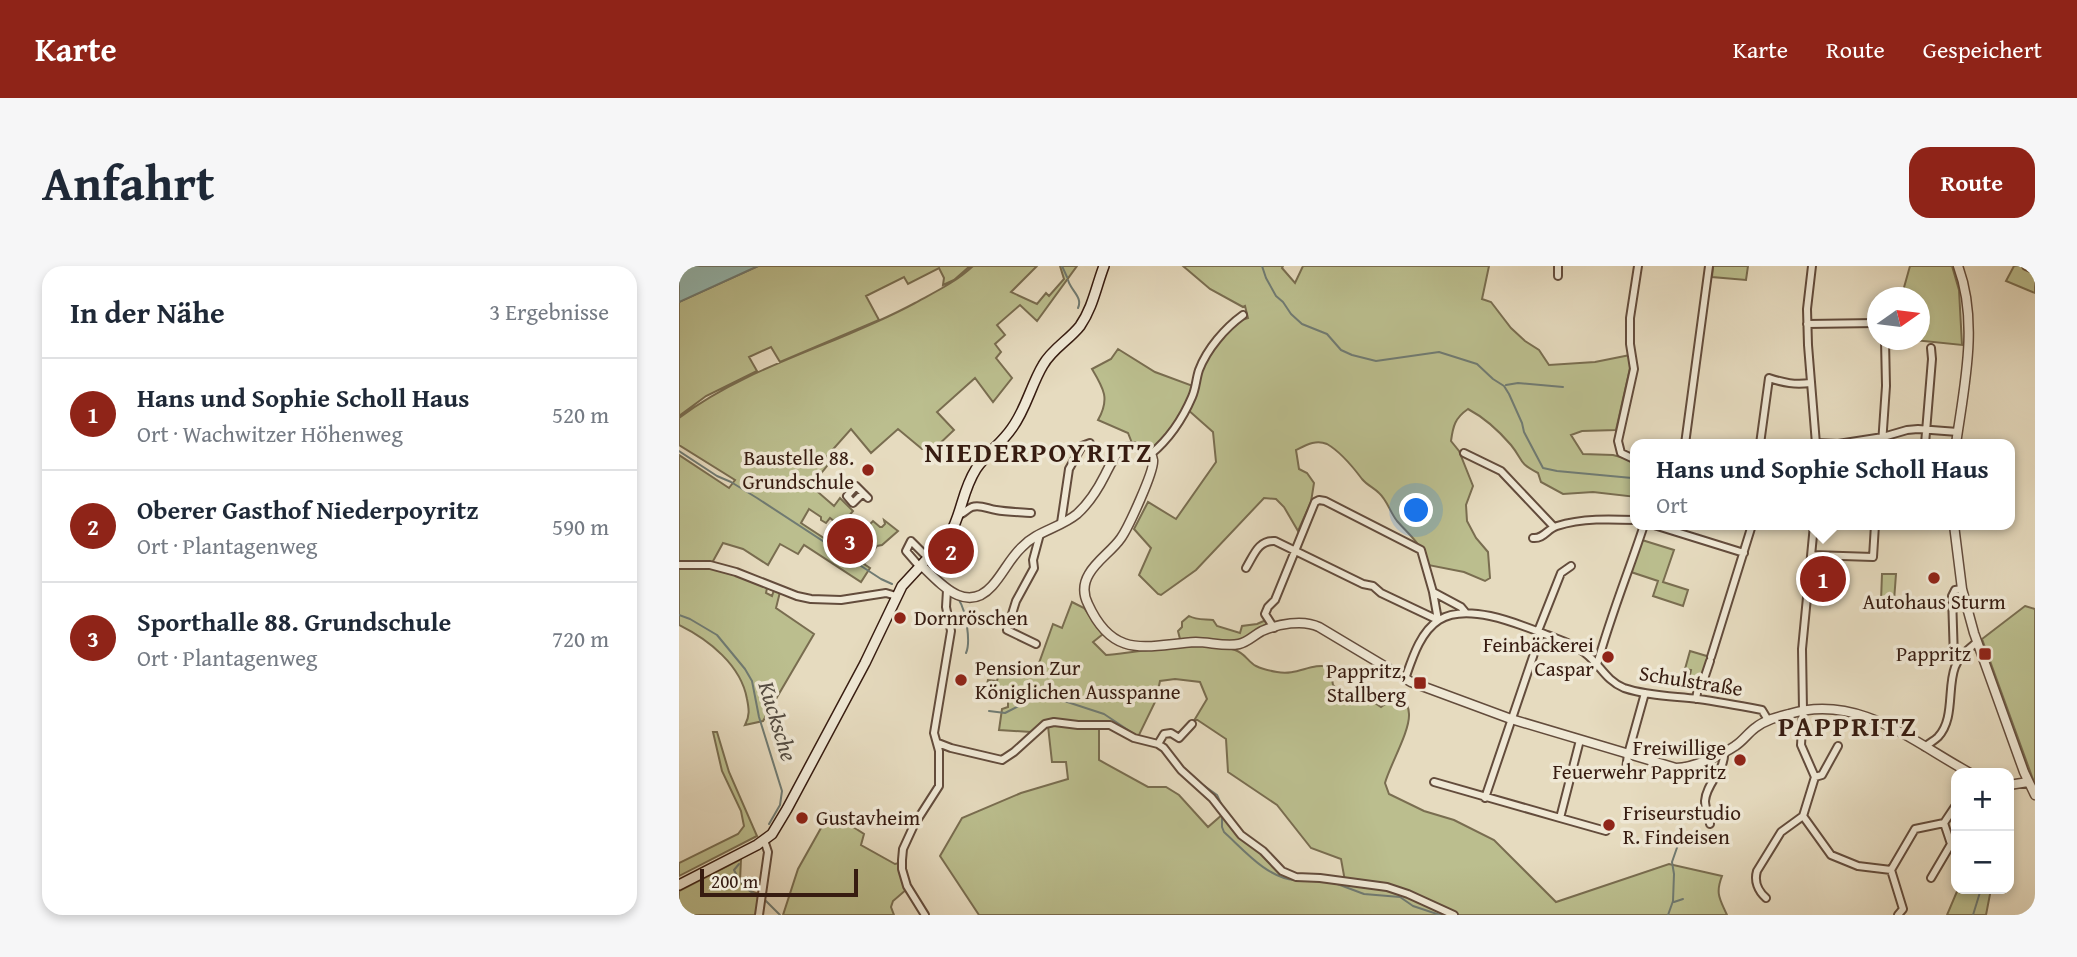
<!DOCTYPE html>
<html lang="de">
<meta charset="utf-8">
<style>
body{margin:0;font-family:"Gentium Book Plus",serif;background:#f6f6f7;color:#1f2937}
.controls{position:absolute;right:21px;bottom:21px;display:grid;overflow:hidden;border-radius:14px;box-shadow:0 4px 10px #0003}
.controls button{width:63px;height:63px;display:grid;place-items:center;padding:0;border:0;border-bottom:2px solid #e0e1e3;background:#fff;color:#1f2937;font:35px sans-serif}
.compass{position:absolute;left:1188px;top:21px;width:63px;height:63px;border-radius:50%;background:#fff;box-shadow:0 4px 10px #0003;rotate:76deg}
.scale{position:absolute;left:21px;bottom:18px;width:158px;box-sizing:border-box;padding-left:7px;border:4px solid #371c11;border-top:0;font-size:19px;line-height:24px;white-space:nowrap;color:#371c11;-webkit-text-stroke:5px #efe8d5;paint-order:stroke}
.you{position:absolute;left:738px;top:245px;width:24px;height:24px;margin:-18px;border:5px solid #fff;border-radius:50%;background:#1a73e8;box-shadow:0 0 0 10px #1a73e833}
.badge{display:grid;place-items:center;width:46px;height:46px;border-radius:50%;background:#8f2418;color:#fff;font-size:23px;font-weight:700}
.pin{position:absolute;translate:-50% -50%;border:4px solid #fff;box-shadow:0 2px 7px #0006}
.popup{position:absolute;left:951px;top:173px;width:385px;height:91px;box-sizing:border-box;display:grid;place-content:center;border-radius:14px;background:#fff;filter:drop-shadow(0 2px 5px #0005);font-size:23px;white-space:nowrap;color:#747a83}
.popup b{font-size:26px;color:#1f2937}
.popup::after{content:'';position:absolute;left:50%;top:100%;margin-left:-14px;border:14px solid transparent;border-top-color:#fff}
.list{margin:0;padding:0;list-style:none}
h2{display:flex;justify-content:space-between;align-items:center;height:91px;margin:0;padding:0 28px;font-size:30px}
h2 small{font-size:23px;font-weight:400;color:#747a83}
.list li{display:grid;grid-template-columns:46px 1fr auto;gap:21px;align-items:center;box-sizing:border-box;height:112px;padding:0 28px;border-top:2px solid #e0e1e3}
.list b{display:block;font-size:26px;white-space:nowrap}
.list p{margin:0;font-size:23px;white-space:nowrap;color:#747a83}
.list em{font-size:23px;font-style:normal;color:#747a83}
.map{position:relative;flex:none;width:1356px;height:649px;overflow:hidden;border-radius:21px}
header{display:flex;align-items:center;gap:42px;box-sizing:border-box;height:98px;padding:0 35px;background:#8f2418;color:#fff}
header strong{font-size:33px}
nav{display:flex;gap:38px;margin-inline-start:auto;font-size:24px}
.intro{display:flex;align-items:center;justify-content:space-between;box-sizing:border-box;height:168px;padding:0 42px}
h1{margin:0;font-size:49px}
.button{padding:18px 32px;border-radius:21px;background:#8f2418;color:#fff;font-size:24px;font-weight:700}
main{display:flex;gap:42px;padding:0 42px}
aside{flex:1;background:#fff;border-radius:21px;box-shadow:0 4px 10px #0003}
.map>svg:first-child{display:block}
.green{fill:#bbbe8e;stroke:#796d50;stroke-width:2;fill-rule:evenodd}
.water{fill:#96bbb4;stroke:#707b73;stroke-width:2}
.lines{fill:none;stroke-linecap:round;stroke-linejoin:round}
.stream{stroke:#707b73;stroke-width:2}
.ferry{stroke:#544c42;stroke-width:2;stroke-dasharray:9 7;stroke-linecap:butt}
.minor-casing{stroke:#634c3c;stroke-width:10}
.tertiary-casing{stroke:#634c3c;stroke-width:11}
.secondary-casing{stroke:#371c11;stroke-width:12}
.minor{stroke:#efe8d5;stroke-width:6}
.tertiary{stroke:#efe8d5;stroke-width:8}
.secondary{stroke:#efe8d5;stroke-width:9}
.poi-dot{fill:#8f2418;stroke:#efe8d5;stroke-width:2.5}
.labels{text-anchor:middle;stroke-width:7;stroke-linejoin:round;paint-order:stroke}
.poi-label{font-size:21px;fill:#371c11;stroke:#efe8d5;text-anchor:end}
.street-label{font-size:21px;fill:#371c11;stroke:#efe8d5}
.water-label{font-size:23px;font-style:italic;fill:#544c42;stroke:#efe8d5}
.district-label{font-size:28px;font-weight:bold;letter-spacing:2px;fill:#371c11;stroke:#efe8d5}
</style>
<header>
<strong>Karte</strong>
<nav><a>Karte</a><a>Route</a><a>Gespeichert</a></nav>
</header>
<div class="intro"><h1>Anfahrt</h1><a class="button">Route</a></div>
<main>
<aside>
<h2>In der Nähe<small>3 Ergebnisse</small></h2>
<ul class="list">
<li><span class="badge">1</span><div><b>Hans und Sophie Scholl Haus</b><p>Ort · Wachwitzer Höhenweg</p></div><em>520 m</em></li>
<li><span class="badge">2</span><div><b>Oberer Gasthof Niederpoyritz</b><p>Ort · Plantagenweg</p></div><em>590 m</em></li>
<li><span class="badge">3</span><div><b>Sporthalle 88. Grundschule</b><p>Ort · Plantagenweg</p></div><em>720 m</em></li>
</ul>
</aside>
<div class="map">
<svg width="1356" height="649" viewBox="0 0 1356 649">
<rect width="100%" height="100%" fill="#e6dbbf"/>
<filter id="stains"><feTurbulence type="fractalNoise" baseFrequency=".00286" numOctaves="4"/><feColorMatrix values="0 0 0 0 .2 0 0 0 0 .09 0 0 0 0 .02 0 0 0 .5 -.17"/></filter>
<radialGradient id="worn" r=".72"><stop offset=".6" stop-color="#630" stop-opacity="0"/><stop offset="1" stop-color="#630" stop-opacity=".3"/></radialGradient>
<path class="green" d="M79,0H291L275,14L264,19L265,12L260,2L229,18L225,11L187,30L200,54L101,96L92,81L70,91L78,105L27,130L0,150V36Z
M294,0H358L332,26L358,38L367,27L370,30L385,13L381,0H398L358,55L341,39L318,59L326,69L316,78L322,86L317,92L333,112L314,136L296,112L258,146L275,164L255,183L248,179L243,183L219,163L192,187L172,163L148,190L152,195L132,220L155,240L161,232L174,245L165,256L180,266H183L194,255L201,261H203L206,258L205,254L219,265L203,279L198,280L185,298L191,302L182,316L125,279L119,288L101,278L89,299L64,283L44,277L33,297H0V189L50,222L56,214L0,179V152C70,99 159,79 236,37C256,26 277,16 294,0ZM130,243L142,251V254L147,257L151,252L161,260L151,276L122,257Z
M504,0H604L603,2L616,17L624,0H810L803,33L812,36L832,62L846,75L860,84L870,99L916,96L951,89V102L937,164L903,165L892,169L904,188L934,189L957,195V231L914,226L884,228L862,216L859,207C838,196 845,195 832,179C820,165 806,152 789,143C776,152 774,160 772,175L780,185L794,220L787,239L788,255L797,272L809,286L811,312L806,315L785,306L749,299C741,276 733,272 718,255C711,246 708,234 700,227C695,222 688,219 683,213C674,201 662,186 648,178C637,173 627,179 617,184L620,203L628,207L635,217L632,236L619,265L605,241L597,233L585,232L517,304L482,329L479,328L460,309L472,282L455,263L469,236L497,253L537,196L534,166L508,143L519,108L538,77L559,55L569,52L566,40L564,41L531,23Z
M1034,0H1069L1067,14L1033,11Z
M1231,0H1273L1280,24L1283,79L1235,74H1240V32L1227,31L1228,26L1224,25Z
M1335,0H1347L1356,4V27L1327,15Z
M439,83L476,106L514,120C507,138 493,173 475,182C468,184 459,179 453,177L449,167L419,154C431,133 425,123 413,103L432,93Z
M963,274L995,284L984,316L1009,324L1004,340L974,330L979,315L952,306Z
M0,300L39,302L88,322L87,327L93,330L95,324L101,326L97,342L135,368L84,455L66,459C71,450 70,443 68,433C62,399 30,374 0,359Z
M1203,308H1217L1215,335H1202Z
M393,336L405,342L424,368L414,376L427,389C458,386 529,374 556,384C566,387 569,396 577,400C583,403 592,405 598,406C619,410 632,396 651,401L654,419L660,425L688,432L702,441L720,428C725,433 730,440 730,448C731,465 711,499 706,517L710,528L745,545L775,554L815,574L877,636L990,598L1043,610C1036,628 1041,633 1048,649H300L261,590L283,552L342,527L389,513L387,496H373L369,460L357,469L352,466L320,464L323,443L329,441V430L307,422L309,414L318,415L322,399L340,406L360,397L374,358L383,362ZM496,413L521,416L528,433L513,458L517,453L547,473L549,506L598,539L632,582L662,593L666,615L609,608L562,569L544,548L529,561L500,529L487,521H469L420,494V456L431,457L459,471L477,434L481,415Z
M1346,340L1356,343V519L1303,373Z
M510,350C517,354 526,353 534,354L538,360L561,367L563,360L578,358L587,354L592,359L560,375L545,376L501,373L499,365L503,361V356Z
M1011,385L1031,391L1024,410L1018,415L1010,413L1012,404L1006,403Z
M34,466H38L50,506L78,570L0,610V597L59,568L65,560L62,545L43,505Z
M151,546L185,568L182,579L216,598L220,597L228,623L214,635L212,641L215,649H104L119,603Z
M62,593L61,615L71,625L80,628L77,649H0V625Z
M1279,623H1312L1307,649H1268Z"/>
<path class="water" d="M0,0H79L0,36Z"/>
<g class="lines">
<path class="stream" d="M383,0L388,11
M583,0L587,12L597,30L604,36L612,48L623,58L648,68L662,84L673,89L697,95L760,86L798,98L814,113L825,120L830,128L843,157L845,166L864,202L878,205L953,212
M389,14C392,25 404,31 399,42
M827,119L839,117L884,121
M0,185L38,210L52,216L78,232L202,313L213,318
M271,330L280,334C287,345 292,376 287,387
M0,349L11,353L38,369L66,403L73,415L80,451L103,525L101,539L90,558
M310,445L326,447L353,433L373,431L425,448L458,470
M483,476L499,495
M520,516L538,529L544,542
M543,548V561L545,566C565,584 588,612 616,614
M60,598L55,604C60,616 67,624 79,630
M653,616L685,628L721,631L734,640L761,649
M84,632L101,649
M995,636L1004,633
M989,649L994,635L995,608L993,596L1001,573
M1294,649L1302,623"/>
<path class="ferry" d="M0,5L10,0"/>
<g class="minor-casing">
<path id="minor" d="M1133,0L1128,43L1129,79L1137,178
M1347,0L1356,4
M879,10V0
M1128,58L1198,57
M1137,177L1159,178L1204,171L1228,164L1239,163L1279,166
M1006,178L1030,0
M1081,178L1090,112C1105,117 1116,119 1131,117
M1203,178L1207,120L1206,74
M1246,178L1253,93L1252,82
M785,187L822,205L875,261
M472,188C490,173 504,152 513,131C517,122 517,113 520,104C528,83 546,62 564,49
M957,194L942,187L939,175L955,103L951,78V52L959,0
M184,227L174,237L168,230L177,220C181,224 185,228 189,232
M279,249C286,248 287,243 293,241C301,238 309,243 317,244C328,246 341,246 352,247
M382,257L390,203L403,180L411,177
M975,259L1065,287
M1135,259L1123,383L1124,444L1122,479L1136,511L1124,550L1152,589L1179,600L1212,604L1236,563L1265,557L1277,539
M854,272C865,273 868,263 878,260C903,252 931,253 957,254
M1133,289L1194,291L1196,259
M0,299H31L57,306L118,330L132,333L162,334L207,327L217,330
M240,300L227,285L232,275L249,292
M567,302C575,289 579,274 596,275L684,318L694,320L702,327L759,354
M754,326L759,354
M595,362L586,348L589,341L596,334L636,236L640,234L646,235L742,284L754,326L782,341L787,347
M859,365L882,307L892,300
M357,378L328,364L337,335L355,302L354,294L361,268
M1032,391L1073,259
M1278,396L1275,393L1273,330L1276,324L1283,323
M918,399C931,351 950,305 965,259
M726,413C733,393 741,366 760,354C788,336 840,358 868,369C881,374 895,378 906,387C921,398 926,414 945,422C969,430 995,430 1019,433C1041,436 1062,440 1083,444L1089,454
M1017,433L1020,416L1025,413L1031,395
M259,477L272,482L323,494L335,486L366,458L375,456L399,459H431L455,472L479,478L485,482L502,504L533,532L562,569L584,585L603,605L617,611L641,612L708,621L729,628L775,649
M479,478L485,468L492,467L500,472L513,458
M1246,481C1250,477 1255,475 1259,471C1276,453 1268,422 1276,401C1280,390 1290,383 1298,376
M946,511L949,488L966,427
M1136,511L1143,509L1159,480
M755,516L881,552L901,474
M806,532L862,367
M881,552L927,565
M1031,558C1030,551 1026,542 1026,535C1027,517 1047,504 1045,486
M1212,604L1224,643L1219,649
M1252,612L1272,578L1265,557
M1087,632C1079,625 1075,615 1078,605L1102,566L1124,550
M80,649L89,586L85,574
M246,649L228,620L223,603V594L224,583L235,559L260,520V485L255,467L272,365L267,341L268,324"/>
</g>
<g class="tertiary-casing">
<path id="tertiary" d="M1277,178C1285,121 1300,56 1279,0
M1275,259L1283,323L1295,367L1345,506L1356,529
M242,299C261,317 287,349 313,320C324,308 331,292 343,281C358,265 381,262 398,248C409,238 419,223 426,209C431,199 435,190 443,182C453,180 472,180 474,194C476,204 449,262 442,272C433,285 418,294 410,308C404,318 404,328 409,338C435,395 468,379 517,376C531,376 546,381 560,378C569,376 575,369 583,365C599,358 624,353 640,361L732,416L832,453L997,502C1013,502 1043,489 1056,480C1064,475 1069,467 1076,462C1086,454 1098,451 1110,448C1179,427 1234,476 1291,507
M1330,519L1349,516"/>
</g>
<g class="secondary-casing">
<path id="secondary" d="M0,619L78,579L93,568L108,543L186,397L223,320L271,268C283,247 283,225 297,203C307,188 323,177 333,162C347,143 352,119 364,99C373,83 390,74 401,60C414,41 417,21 425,0"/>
</g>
<use href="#minor" class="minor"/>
<use href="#tertiary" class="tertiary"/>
<use href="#secondary" class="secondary"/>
</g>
<g class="poi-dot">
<circle cx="189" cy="204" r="7"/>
<circle cx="1255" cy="312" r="7"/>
<circle cx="221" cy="352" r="7"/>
<rect x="1299" y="381" width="14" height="14" rx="3.5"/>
<circle cx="929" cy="391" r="7"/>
<circle cx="282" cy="414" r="7"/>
<rect x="734" y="410" width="14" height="14" rx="3.5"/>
<circle cx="1061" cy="494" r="7"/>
<circle cx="123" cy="552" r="7"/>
<circle cx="930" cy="559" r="7"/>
</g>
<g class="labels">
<g class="poi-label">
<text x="175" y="199">Baustelle 88.<tspan x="175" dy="24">Grundschule</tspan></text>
<text x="1255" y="343" text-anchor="middle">Autohaus Sturm</text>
<text x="235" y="359" text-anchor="start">Dornröschen</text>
<text x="915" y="386">Feinbäckerei<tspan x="915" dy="24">Caspar</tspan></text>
<text x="1292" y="395">Pappritz</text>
<text x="296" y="409" text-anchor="start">Pension Zur<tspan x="296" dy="24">Königlichen Ausspanne</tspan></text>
<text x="727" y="412">Pappritz,<tspan x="727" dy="24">Stallberg</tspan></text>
<text x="1047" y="489">Freiwillige<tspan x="1047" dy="24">Feuerwehr Pappritz</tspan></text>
<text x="944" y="554" text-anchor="start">Friseurstudio<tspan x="944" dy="24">R. Findeisen</tspan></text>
<text x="137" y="559" text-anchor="start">Gustavheim</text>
</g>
<g class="street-label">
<text transform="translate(1012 415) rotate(9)" y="7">Schulstraße</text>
</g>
<g class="water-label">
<text transform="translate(99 455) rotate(73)" y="8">Kucksche</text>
</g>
<g class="district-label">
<text x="360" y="196">NIEDERPOYRITZ</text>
<text x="1169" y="470">PAPPRITZ</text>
</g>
</g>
<rect width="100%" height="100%" filter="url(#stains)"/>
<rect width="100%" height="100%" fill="url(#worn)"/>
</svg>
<div class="controls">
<button>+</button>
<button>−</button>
</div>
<svg class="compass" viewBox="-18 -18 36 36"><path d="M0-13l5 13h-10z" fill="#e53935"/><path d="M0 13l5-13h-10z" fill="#747a83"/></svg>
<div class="scale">200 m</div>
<div class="you"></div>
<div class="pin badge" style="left:1144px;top:313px">1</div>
<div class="popup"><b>Hans und Sophie Scholl Haus</b>Ort</div>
<div class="pin badge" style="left:272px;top:285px">2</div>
<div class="pin badge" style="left:171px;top:275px">3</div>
</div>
</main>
